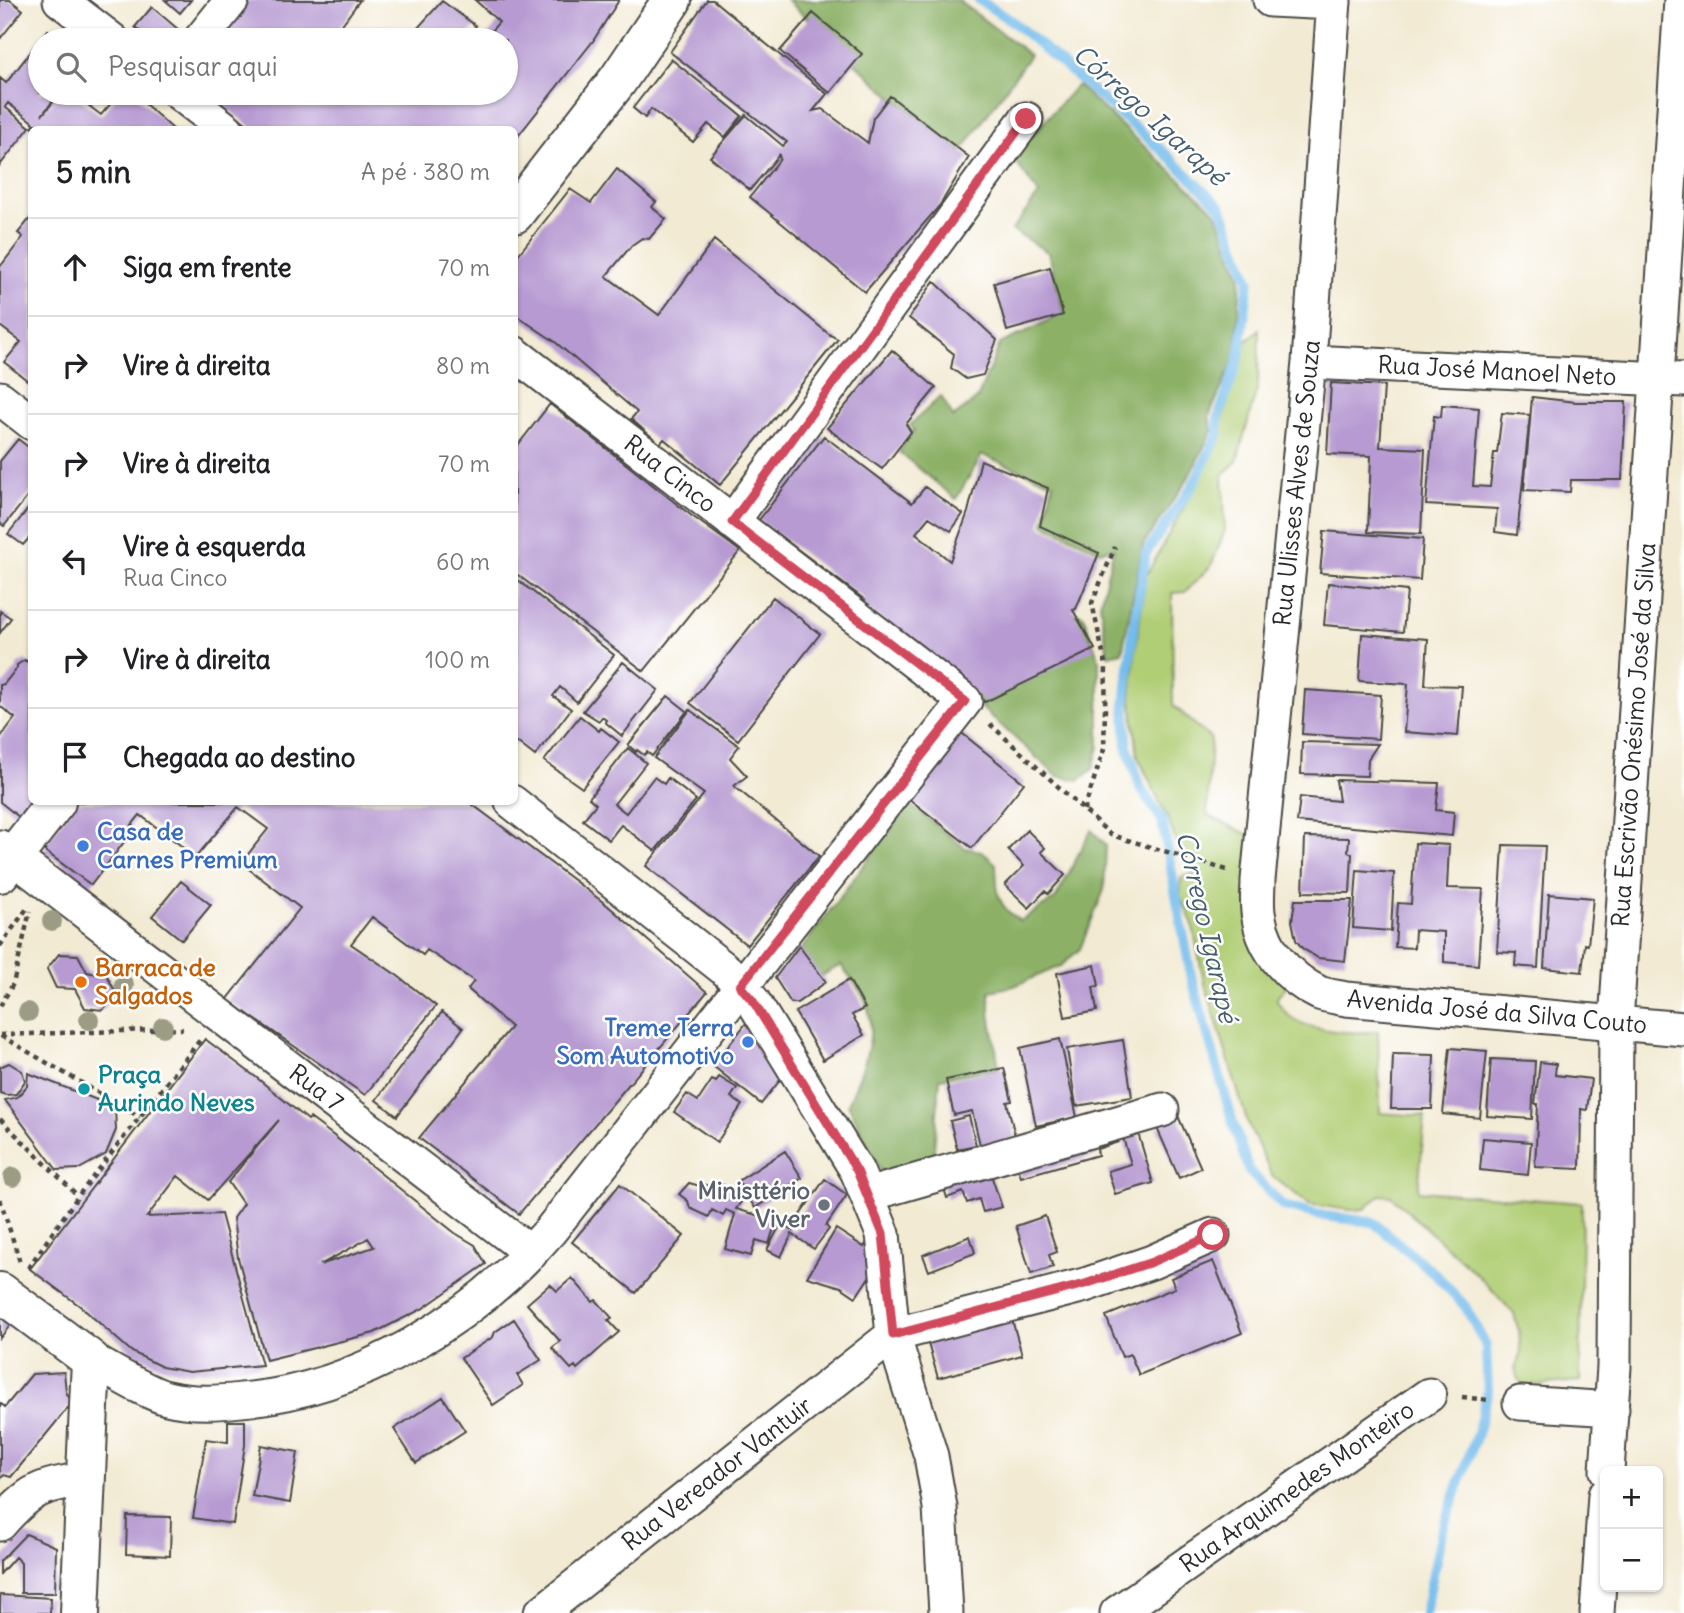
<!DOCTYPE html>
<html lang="pt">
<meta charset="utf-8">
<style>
body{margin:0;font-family:Delius,sans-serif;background:#f2f2f2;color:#202124}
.controls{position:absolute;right:21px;bottom:21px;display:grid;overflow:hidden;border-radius:10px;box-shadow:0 2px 5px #0004}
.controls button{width:63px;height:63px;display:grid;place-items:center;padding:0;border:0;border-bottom:2px solid #e0e0e0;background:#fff;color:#202124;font:35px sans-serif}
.stop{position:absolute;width:21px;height:21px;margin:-16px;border:5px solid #d1495b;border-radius:50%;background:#fff}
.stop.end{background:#d1495b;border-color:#fff;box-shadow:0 2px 7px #0008}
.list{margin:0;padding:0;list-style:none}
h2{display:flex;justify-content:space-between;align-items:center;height:91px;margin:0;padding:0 28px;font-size:30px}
h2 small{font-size:23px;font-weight:400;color:#757577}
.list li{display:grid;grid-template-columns:46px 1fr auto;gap:21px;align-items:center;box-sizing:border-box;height:98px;padding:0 28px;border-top:2px solid #e0e0e0}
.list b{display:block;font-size:26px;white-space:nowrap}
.list p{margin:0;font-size:23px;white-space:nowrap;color:#757577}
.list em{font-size:23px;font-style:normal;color:#757577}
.icon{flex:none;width:38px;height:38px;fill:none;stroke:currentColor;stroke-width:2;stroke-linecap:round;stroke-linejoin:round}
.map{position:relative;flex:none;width:1684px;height:1613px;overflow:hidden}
.search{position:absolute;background:#fff;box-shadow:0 2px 5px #0004;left:28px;top:28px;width:490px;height:77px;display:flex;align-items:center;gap:18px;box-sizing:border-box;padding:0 24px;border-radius:38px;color:#757577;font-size:26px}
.panel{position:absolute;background:#fff;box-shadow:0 2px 5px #0004;left:28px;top:126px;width:490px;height:679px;border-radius:10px}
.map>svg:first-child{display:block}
.green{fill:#b0ce75;stroke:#6e7c50;stroke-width:2}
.forest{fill:#8cb166;stroke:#5c6e48;stroke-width:2}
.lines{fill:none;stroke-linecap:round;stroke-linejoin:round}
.stream{stroke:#73bcec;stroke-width:10}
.building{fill:#b69ad1;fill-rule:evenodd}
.minor-casing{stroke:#494844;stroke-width:37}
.tertiary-casing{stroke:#494844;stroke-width:42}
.path{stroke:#494844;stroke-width:4.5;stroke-dasharray:5 5;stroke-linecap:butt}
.minor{stroke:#fff;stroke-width:33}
.tertiary{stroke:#fff;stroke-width:38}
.tree{fill:#9b9c83}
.route{stroke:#d1495b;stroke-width:9}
.shop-dot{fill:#3f7fe0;stroke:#fff;stroke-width:2.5}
.food-dot{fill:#e8710a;stroke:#fff;stroke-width:2.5}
.culture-dot{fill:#0f9aa8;stroke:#fff;stroke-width:2.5}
.worship-dot{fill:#6b7280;stroke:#fff;stroke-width:2.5}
.labels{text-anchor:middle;stroke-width:5;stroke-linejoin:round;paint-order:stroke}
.street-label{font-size:24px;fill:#2b2b2b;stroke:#fff}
.shop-label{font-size:24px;font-weight:bold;fill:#366cbe;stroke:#fff;text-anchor:start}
.food-label{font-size:24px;font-weight:bold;fill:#c56008;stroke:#fff;text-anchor:start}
.culture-label{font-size:24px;font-weight:bold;fill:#0d838f;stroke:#fff;text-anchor:start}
.worship-label{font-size:24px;font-weight:bold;fill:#5b616d;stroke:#fff;text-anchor:end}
.water-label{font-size:26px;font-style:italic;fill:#445e6f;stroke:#fff}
</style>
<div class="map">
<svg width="1684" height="1613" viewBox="0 0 1684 1613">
<rect width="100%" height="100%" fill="#fff"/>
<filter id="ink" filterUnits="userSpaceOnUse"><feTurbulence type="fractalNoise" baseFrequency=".0143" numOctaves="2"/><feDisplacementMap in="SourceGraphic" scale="14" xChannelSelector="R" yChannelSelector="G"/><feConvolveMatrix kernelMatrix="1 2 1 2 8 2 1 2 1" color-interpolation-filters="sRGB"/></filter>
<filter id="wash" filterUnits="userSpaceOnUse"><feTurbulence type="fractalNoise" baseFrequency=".00686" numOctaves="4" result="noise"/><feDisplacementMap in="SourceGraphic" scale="28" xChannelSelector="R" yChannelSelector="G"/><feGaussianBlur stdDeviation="1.57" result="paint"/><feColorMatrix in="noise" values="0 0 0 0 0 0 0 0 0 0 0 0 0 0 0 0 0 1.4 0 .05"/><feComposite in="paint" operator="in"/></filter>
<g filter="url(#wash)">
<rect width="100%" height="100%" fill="#f2ead3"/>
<path class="green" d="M1259,329L1258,385L1237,461L1223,475L1225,530L1211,566L1185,592L1172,593L1173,705L1211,739L1207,815L1257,839L1289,984L1278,995L1277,1001C1281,1007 1286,1014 1292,1018C1310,1031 1356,1035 1378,1031L1380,1113L1425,1116L1418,1191L1582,1203L1580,1381L1522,1386L1515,1370L1521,1352L1519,1332L1514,1314L1485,1282L1391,1196L1380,1195L1365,1209L1349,1210L1309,1204L1272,1176L1247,1121L1203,977L1192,922L1180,896L1181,877L1194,874L1198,858L1179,851L1169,821L1138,757L1131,698L1136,646L1146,576L1222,437V421L1245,343Z"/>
<path class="forest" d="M787,0H958L1030,55L960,153L882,88Z
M1077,85L1216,212L1241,278L1235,357L1209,416L1212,431L1187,480L1143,545L1122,652L1108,655L1100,604L1114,548L1100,551L1044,524L1053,483L982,455L956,499L899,452L914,430L910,425L941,396L953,417L977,399L1000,344L1063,314L1049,253L1012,230L1039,194L1012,157Z
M1022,598L1083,615L1099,660V747L1093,769L1079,780L1057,776L974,701Z
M909,804L965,848L981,851L996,864C997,892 995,904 1020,921L1056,898L1091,830L1106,845L1104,890L1080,949L1061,966L1014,986L990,991V1013L999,1068L940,1078L933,1161L885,1179L848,1104C860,1076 877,1040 868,1008C864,993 850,978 841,965L819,977L800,951Z"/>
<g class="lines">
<path class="stream" d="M979,0L1012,21L1075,75L1165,153L1221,207L1249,280L1239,358L1218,418V435L1193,485L1146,553L1133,631L1125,706L1127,746L1141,789L1162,820L1191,975L1233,1123L1249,1171L1283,1206L1324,1216L1373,1222L1434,1273L1465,1306L1486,1346L1488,1391L1477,1434L1442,1531L1425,1613"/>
</g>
<g id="blocks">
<path class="building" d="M0,0H10L23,10L0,39Z
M165,0H191L180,13Z
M248,0H360L335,34L343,40H219Z
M475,0H619L593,41L514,141V130H255L207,93H506V40H483L499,22Z
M707,0H713L827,94L813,111L822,109L868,143L873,118L890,96L969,157L940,205L865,292L750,197L780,159L779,155L750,190L710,157L746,115L783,146L787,142L670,52Z
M442,1L476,26L463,40H407Z
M152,7L179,30L170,40H150L135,27Z
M813,13L862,54L830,93L780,51Z
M48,30L61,40H40V93H59L42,115L61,93H72L101,115L120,93H133L174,130H36L32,127L35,124L8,103L5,107L30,127L0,165V78L6,83Z
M671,59L742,116L725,137L708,124L693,142L651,109L645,118L633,108Z
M617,169L656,202L652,207L666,219L649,239L642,238L632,245L606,276L659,315L714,240L830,335L838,339L720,485L664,439L660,444L631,419L637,412L554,341L514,314V260L570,189L591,203Z
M32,216V384L4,362L21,342L0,326V267L23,237L18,233Z
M1050,267L1063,315L1007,331L994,283Z
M934,281L997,340L983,375L966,379L951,368L954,354L909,318Z
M892,350L936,388L906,424L911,432L882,469L827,428Z
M1331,383L1384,386L1380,447L1425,449L1421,534L1368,532L1371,456L1327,454Z
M1532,397L1576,402H1626L1622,480H1571L1570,492L1524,490Z
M550,404L692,516L740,551L644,671L514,572V450Z
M1442,405L1479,408L1473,486L1490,487L1494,453H1497L1502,413L1530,415L1517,535L1495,532L1497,509L1426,505L1434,416L1441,417Z
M824,436L912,503L925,487L963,514L951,531L929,517L916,533L950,561L968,512L981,460L1048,488L1040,526L1099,553L1076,609L1073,610L1095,649L985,702L894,628L860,604L865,600L759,520Z
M18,439L32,450V491L4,526L0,523V461Z
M32,504V535L23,545L8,534Z
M1324,531L1423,539L1420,580L1320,573Z
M514,577L614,655L577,702L560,687L553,696L571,709L535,756L517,742L514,745Z
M1328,583L1407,591L1403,632L1324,625Z
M773,597L820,634L738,740L690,703Z
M0,611L11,618L0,633Z
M1362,634L1428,639L1425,685L1462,686L1458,736L1404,732L1408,684L1359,681Z
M25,660L32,665V800L19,817L0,802V738L15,718L0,706V685L4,684L17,668V665Z
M623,662L658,690L622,736L605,722L606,720L602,717L599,721L583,711Z
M1305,690L1381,695L1378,739L1302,734Z
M668,696L687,711L652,756L647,752L644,755L637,750L636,752L628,745Z
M690,710L739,746L730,758L747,776L734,786L819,856L747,945L646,866L704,794L654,758Z
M580,716L599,731L601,728L619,742L582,788L544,761Z
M953,726L1024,783L972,848L900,792Z
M1302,742L1378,744L1368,759L1367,776L1301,774Z
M628,748L646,763L614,804L626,813L654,777L664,784L668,778L696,800L655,851L621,825L609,840L583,820L596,804L589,798Z
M1336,780L1439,783L1436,810L1454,812L1452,836L1297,822L1300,797L1339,801Z
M76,802H469L607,905L707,992L519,1214L419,1138L511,1027L468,989L474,981L427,950L423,955L372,917L351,944L398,976L436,1006L365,1095L227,1000L300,908L241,863L268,829L238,807L196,857L140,815L131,826L134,829L91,885L45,851L46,842Z
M1027,830L1045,848L1041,852L1065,875L1048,894L1045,891L1029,908L1005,885L1024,866L1008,850Z
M1305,837L1349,838L1348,852L1352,854L1350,893L1303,892Z
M1415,843L1449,845L1447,888L1483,889L1478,965L1444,962V932L1415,930L1414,948L1395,947L1398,903L1411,904Z
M1503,845L1545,846L1538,968L1515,966L1516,953L1497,952Z
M1357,870L1394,873L1391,931L1353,928Z
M181,881L211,905L182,940L152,916Z
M1549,894L1593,898L1588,945L1585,944L1582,972L1544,968Z
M1295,900H1352L1345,961L1318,958L1302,948L1296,940L1292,921Z
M799,946L826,982L797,1003H791L775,978Z
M59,954L78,955L87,972L107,976L116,993L103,1010L85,1008L75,989L56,988L47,969Z
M1095,965L1099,986L1093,987L1097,1011L1065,1017L1057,973Z
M849,980L865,1008L852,1015L864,1035L823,1060L795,1012Z
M442,1012L463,1028L397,1116L376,1100Z
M750,1018L784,1075L761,1104L713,1066Z
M205,1039L257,1078L308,1120L310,1118L334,1136L455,1233L475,1245L486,1264L422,1309L374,1333L266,1360L238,1258L233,1218L243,1204L228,1182L279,1120L208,1200L178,1176L147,1217L221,1214L262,1365L189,1372L162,1367L132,1352L80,1306L30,1269ZM368,1238L374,1247L320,1265L353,1247Z
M1060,1039L1077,1117L1036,1126L1020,1048Z
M1123,1040L1132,1097L1076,1106L1067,1049Z
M1450,1048L1487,1051L1480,1118L1443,1114Z
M1393,1054L1434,1055L1432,1109H1391Z
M1491,1059L1535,1061L1532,1119L1487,1116Z
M1540,1062L1556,1064L1555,1075L1591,1079L1587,1110L1581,1109L1580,1169L1535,1167L1538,1104H1535Z
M9,1063L22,1071L25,1081L16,1094L6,1095L0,1093V1067Z
M1004,1068L1012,1101L1007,1102L1016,1140L981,1149L972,1111L954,1115L946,1080Z
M28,1073L115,1107L116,1130L106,1154L79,1169L57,1170L5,1100L17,1097L27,1086Z
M719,1077L737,1088L731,1097L742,1105L717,1142L674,1112L687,1094L698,1101L712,1080L716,1082Z
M969,1116L976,1145L957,1149L950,1121Z
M1178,1116L1201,1168L1179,1178L1157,1128Z
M1115,1132L1118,1142L1097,1149L1098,1155L1021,1177L1013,1149Z
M1138,1133L1153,1183L1115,1194L1108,1171L1131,1164L1123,1138Z
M1483,1138L1531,1142L1528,1175L1480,1170Z
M785,1151L802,1178L755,1208L738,1181Z
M988,1166L1002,1207L983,1212L979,1199L967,1203L963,1192L947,1198L941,1179Z
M825,1179L847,1195L826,1226L829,1229L814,1249L792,1234L781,1257L767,1250L780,1225L794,1231L803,1218L800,1215Z
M715,1181L745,1196L736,1209L776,1221L769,1244L756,1240L751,1256L725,1249L735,1214L726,1210L723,1216L712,1210L709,1217L690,1208L688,1201L679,1194L689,1183L700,1186L704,1184L712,1188Z
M620,1184L684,1236L636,1293L572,1242Z
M1045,1216L1057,1252L1049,1255L1053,1267L1031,1274L1016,1226Z
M836,1229L864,1247L871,1236L877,1265L856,1297L841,1287L807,1277Z
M970,1236L975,1253L929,1271L923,1255Z
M1213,1261L1242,1333L1139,1375L1130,1354L1122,1357L1106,1316L1175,1288L1171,1278Z
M572,1278L593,1302L596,1300L612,1318L608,1320L619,1332L577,1369L575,1366L571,1369L552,1348L560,1341L527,1304L550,1284L557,1291Z
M1009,1309L1022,1355L938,1378L927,1340Z
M0,1314L12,1323L0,1338Z
M514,1319L541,1360L517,1375L523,1385L493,1405L461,1358L493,1337L495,1332Z
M64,1372L66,1392L72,1403L11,1477L4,1475L0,1479V1403L5,1407L32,1374Z
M443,1397L465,1431L416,1463L394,1429Z
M228,1421H245V1445L233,1524L193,1518L206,1439L228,1442Z
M261,1445L298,1452L290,1503L252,1496Z
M127,1516L171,1517L170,1556L126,1554Z
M26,1534L56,1547L55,1593H21V1563L15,1557L0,1574V1561Z
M0,1595L51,1598L50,1613H0Z"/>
</g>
</g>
<g filter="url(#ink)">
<use href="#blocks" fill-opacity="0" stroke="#494844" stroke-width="2"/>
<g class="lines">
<g class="minor-casing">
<path id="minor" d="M60,0L112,40
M1270,0L1334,3
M1334,0L1309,362L1258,880C1258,892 1256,906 1259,918C1264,951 1290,979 1319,993C1327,996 1337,997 1346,999L1684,1029
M200,40L232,0
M179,93L227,130
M1309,362L1684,380
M0,398L32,423
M732,522L1026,119
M512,802L727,971L753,1001L857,1171L883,1234L893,1335L931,1456L940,1507L946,1613
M0,847L531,1253
M867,1195L1162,1110
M91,1360C111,1370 147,1393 167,1398C191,1404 216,1403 241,1400C359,1390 474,1319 550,1231L965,701L514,353
M1520,1403L1612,1409
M1607,1471L1614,1367L1616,1023L1681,0
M0,1524C29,1491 41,1484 85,1480
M541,1613L893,1335L1085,1285L1152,1262L1213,1235
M1117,1613L1429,1395
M1597,1613L1605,1495"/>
</g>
<g class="tertiary-casing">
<path id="tertiary" d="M514,214L618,80L672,0
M0,873L56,802
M0,1292L91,1360L80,1613"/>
</g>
<path class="path" d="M990,724L1111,835L1227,870
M1084,810L1104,749L1106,667L1092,603L1115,547
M0,946L28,907
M0,1006L13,984L30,911
M0,1035L183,1029
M1,1036L140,1117
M0,1119L78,1196
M0,1199L20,1262
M28,1268L78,1196L200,1040
M1462,1397L1488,1400"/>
<use href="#minor" class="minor"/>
<use href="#tertiary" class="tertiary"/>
</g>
<g class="tree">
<circle cx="52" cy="921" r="10"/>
<circle cx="124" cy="985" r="10"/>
<circle cx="28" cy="1012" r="10"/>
<circle cx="89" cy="1020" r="10"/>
<circle cx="163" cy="1027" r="10"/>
<circle cx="13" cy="1177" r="10"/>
</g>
</g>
<g class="lines" filter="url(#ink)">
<path class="route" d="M1026,119L732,522L965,701L740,986L753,1001L857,1171L883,1234L893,1335L1085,1284L1152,1262L1213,1235"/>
</g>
<g class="shop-dot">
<circle cx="83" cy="846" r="7"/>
<circle cx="748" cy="1042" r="7"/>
</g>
<circle class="food-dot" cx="81" cy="982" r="7"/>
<circle class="culture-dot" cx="84" cy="1089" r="7"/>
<circle class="worship-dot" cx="824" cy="1205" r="7"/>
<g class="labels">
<g class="street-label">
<text transform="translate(1497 371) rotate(3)" y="8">Rua José Manoel Neto</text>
<text transform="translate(670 474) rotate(38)" y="8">Rua Cinco</text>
<text transform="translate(1297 483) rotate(-84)" y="8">Rua Ulisses Alves de Souza</text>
<text transform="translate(1634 735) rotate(-86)" y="8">Rua Escrivão Onésimo José da Silva</text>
<text transform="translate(1497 1012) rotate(5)" y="8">Avenida José da Silva Couto</text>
<text transform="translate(316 1088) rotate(37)" y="8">Rua 7</text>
<text transform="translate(717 1474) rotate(-38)" y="8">Rua Vereador Vantuir</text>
<text transform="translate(1297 1487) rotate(-35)" y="8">Rua Arquimedes Monteiro</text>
</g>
<g class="shop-label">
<text x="97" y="840">Casa de<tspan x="97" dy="28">Carnes Premium</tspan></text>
<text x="734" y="1036" text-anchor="end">Treme Terra<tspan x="734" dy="28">Som Automotivo</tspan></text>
</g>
<g class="food-label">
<text x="95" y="976">Barraca de<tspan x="95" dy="28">Salgados</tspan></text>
</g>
<g class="culture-label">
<text x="98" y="1083">Praça<tspan x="98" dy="28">Aurindo Neves</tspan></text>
</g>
<g class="worship-label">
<text x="810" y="1199">Ministtério<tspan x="810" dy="28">Viver</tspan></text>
</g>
<g class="water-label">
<text transform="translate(1150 115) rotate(42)" y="9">Córrego Igarapé</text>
<text transform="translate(1207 927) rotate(77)" y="9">Córrego Igarapé</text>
</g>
</g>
</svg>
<div class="controls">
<button>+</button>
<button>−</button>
</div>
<div class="stop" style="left:1213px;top:1235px"></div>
<div class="stop end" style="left:1026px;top:119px"></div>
<div class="search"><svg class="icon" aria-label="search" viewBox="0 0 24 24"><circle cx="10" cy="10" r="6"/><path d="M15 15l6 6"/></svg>Pesquisar aqui</div>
<section class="panel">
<h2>5 min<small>A pé · 380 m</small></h2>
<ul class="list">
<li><svg class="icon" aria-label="ahead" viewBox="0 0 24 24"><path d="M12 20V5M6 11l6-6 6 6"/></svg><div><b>Siga em frente</b></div><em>70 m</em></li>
<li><svg class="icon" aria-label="right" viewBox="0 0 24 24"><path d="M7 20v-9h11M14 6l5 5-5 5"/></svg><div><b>Vire à direita</b></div><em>80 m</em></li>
<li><svg class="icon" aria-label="right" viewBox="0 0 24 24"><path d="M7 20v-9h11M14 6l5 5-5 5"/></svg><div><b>Vire à direita</b></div><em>70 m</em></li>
<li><svg class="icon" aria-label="left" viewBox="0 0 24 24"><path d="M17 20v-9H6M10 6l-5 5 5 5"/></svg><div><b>Vire à esquerda</b><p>Rua Cinco</p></div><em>60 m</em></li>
<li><svg class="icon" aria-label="right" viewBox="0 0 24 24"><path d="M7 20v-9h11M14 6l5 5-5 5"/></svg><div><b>Vire à direita</b></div><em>100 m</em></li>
<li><svg class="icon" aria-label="arrive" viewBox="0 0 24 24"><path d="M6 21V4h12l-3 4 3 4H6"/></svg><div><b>Chegada ao destino</b></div></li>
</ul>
</section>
</div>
